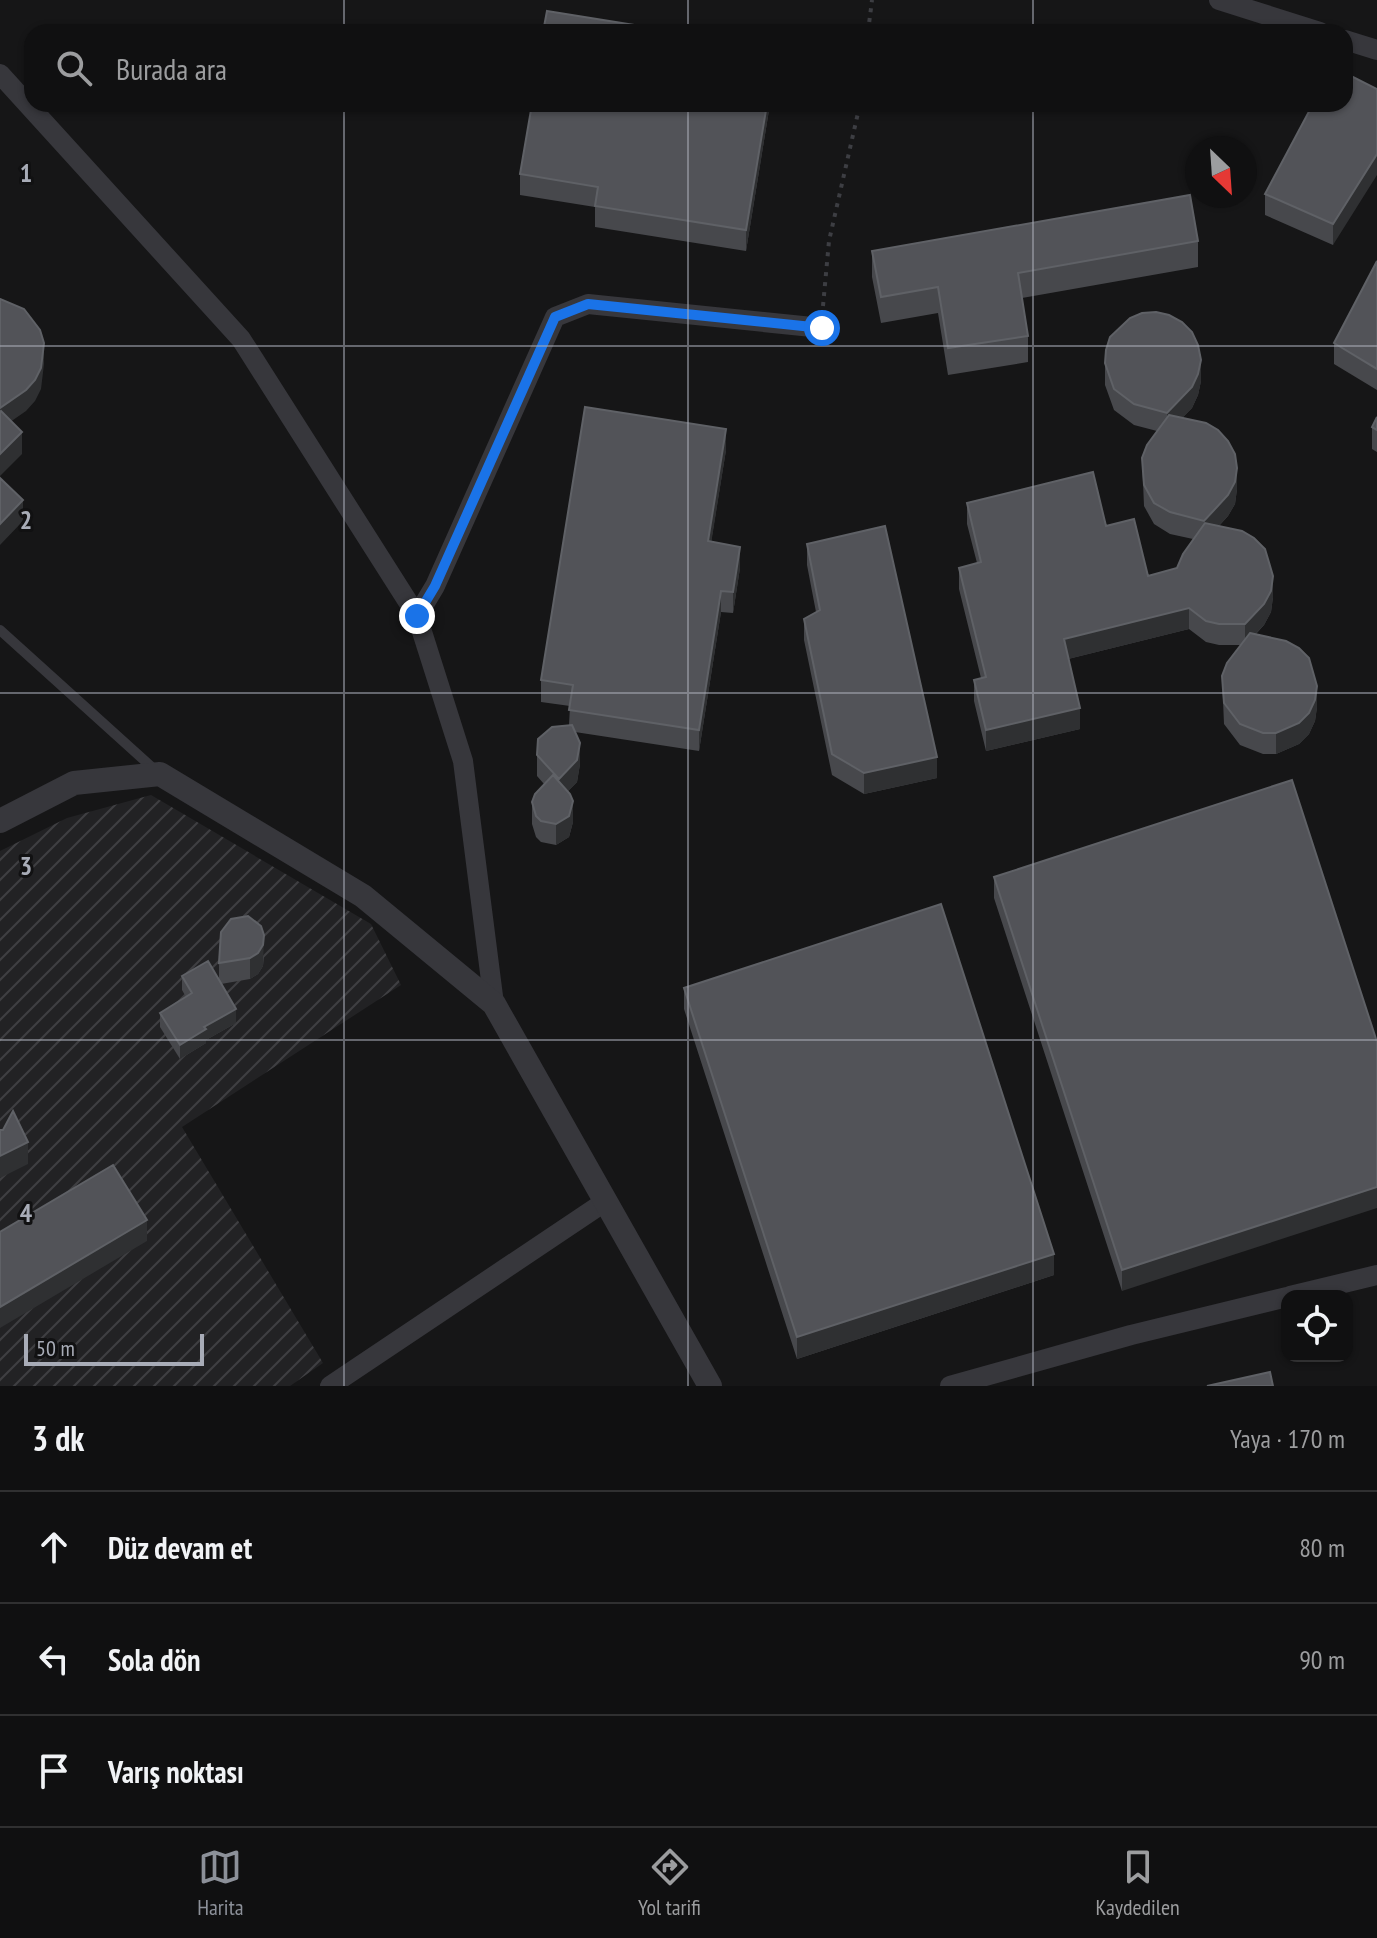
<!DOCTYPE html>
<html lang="tr">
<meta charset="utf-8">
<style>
body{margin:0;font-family:"PT Sans Narrow",sans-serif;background:#1e1e1f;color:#f1f3f6}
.controls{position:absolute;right:24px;bottom:24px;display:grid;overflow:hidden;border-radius:16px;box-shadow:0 2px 6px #0004}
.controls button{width:72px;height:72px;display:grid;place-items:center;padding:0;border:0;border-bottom:2px solid #303031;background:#101011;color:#f1f3f6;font:40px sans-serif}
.compass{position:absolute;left:1185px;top:136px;width:72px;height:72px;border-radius:50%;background:#101011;box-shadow:0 2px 6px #0004;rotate:155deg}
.scale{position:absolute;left:24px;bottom:20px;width:180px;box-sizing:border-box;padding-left:8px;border:4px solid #a8acb7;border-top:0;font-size:22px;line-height:28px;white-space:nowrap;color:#a8acb7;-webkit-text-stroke:6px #111112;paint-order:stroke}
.stop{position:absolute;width:24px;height:24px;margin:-18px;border:6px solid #1a73e8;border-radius:50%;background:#fff}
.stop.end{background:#1a73e8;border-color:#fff;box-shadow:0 2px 8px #0008}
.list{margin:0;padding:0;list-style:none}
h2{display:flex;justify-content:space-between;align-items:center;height:104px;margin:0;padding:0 32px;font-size:34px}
h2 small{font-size:26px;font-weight:400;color:#9c9d9f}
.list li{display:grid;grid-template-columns:52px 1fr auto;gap:24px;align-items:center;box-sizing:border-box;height:112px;padding:0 32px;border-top:2px solid #303031}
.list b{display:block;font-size:30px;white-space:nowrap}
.list em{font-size:26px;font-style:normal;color:#9c9d9f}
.icon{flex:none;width:44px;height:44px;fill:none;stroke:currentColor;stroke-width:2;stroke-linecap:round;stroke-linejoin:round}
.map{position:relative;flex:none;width:1377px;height:1386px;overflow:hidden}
.search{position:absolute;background:#101011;box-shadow:0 2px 6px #0004;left:24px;right:24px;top:24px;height:88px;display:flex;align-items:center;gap:20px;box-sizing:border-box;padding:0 28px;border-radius:24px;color:#9c9d9f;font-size:30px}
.sheet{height:440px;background:#101011}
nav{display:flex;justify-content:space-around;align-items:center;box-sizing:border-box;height:112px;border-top:2px solid #303031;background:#101011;font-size:22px;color:#9c9d9f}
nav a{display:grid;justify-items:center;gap:4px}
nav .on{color:#8c9099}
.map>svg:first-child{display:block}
.industrial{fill:url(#industrial-furrows)}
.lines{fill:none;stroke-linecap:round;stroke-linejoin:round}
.path{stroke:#3d3e43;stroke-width:4;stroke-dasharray:4 6;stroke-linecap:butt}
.service{stroke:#37373c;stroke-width:10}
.minor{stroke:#37373c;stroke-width:20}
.tertiary{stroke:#37373c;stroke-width:24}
.wall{fill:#47484c}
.shaded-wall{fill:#2f3032}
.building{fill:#525358;stroke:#5f6166;stroke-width:2}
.route{stroke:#1a73e8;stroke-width:10}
.grid{fill:none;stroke:#a8acb7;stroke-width:2;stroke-opacity:0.55}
.grid-label{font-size:26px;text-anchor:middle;font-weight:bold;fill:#a8acb7;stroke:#111112;stroke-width:6;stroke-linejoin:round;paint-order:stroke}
</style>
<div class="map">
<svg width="1377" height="1386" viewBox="0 0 1377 1386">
<defs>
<pattern id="industrial-furrows" width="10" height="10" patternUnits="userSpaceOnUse" patternTransform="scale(2)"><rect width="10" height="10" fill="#222224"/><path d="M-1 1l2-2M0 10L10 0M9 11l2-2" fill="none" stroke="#3f3f42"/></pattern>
</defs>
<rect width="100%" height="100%" fill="#161617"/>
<path class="industrial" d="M151,795L371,924L401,985L182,1127L323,1363L290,1386H0V851L67,818Z"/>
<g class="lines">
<path class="path" d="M868,32L872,0
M823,306L829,241L860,104"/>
<path class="service" d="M0,630L155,770"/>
<path class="minor" d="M1219,0L1320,32
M1345,40L1377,50
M0,74L241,339L417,616
M494,1004L463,761L417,616L435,586L555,317L588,304L822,328
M1290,1296L1377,1275
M330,1386L606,1201
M950,1386L1131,1335L1287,1297"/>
<path class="tertiary" d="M0,821L74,783L160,774L363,896L494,1004L710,1386"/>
</g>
<path class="wall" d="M1377,89L1333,245L1265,215V194Z
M770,104L746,251L595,227V207L520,195V174Z
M1198,241V267L1022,298L1028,336V362L948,375L938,313L881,323L872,277V251Z
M1377,261V390L1334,364V343Z
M1105,363L1201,381L1198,395L1192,408L1182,418L1237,489L1235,504L1228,516L1219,526L1273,597L1271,612L1264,625L1256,634L1317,707L1315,721L1309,734L1299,744L1276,754H1263L1240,745L1224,724L1222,676L1241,645H1219L1206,642L1189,629L1068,659L1080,729L986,751L974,701V680L981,678L959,589V568L977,563L967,524V503L1106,526L1148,576L1177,568L1193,539L1170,534L1154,524L1144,506L1142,458L1157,431L1134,425L1114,410L1105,385Z
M1377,417V452L1372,449V427Z
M726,450L711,542L740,568L733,613L721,612L699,751L575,732L580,764L577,782L568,791L573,822L569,837L556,845L541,842L536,837L532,824V802L544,784L537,776V755L569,725L570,706L541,702V680Z
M807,544L937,778L864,794L832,775L804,640V619L816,612L807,565Z
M994,877L1377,1042L1122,1291L994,898Z
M264,956L263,966L258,974L250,979L221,984L236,1023L206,1040V1043L180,1059L160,1027V1013L186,997L182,990V976L219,980V963Z
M684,988L1054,1275L797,1359L684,1009Z"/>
<path class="shaded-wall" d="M767,104H770L746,251V230Z
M1377,154V175L1333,245V224Z
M44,343V364L41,389L35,401L26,411L0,429V408Z
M1201,360V381L1198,395L1192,408L1167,434V413Z
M726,429V450L708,563V541Z
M22,432V454L0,476V454Z
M1237,468V489L1235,504L1228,516L1204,542V521Z
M23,500V521L0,545V524Z
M740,547V568L733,613V592Z
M1273,576V597L1271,612L1264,625L1245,645V624Z
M721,591V612L699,751V730Z
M1189,608V629L1064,660V639Z
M1317,686V707L1315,721L1309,734L1299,744L1276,754V733Z
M1080,708V729L986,751V730Z
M580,743V764L577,782L559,800V779Z
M937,757V778L864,794V773Z
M573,801V822L569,837L556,845V824Z
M264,935L263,966L258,974L250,979V958Z
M236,1009V1023L206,1040V1043L180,1059V1045L204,1027Z
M28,1142V1164L0,1178V1156Z
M1377,1187V1208L1122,1291V1270Z
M147,1220V1241L0,1328V1307Z
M1054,1254V1275L797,1359V1337Z"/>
<path class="building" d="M547,11L678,32H543Z
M1345,73L1377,89V154L1333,224L1265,194L1313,104H1345Z
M532,104H767L746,230L595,206L598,187L520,174Z
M1190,195L1198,241L1018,273L1028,336L948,348L938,287L881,297L872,251Z
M1377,261V369L1334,343Z
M0,299L24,309L40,330L44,343L41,368L35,380L26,390L0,408Z
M1156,312L1169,315L1182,322L1192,332L1198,345L1201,360L1198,374L1192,387L1167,413L1134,404L1114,389L1105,363L1106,350L1110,337L1130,318L1142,313Z
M585,407L726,429L708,541L740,547L733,592L721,591L699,730L569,710L573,685L541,680Z
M1,411L22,432L0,454V412Z
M1169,415L1206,423L1218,430L1228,441L1235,454L1237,468L1235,482L1228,495L1204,521L1170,512L1154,503L1144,485L1142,458L1147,445Z
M1377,417V430L1372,427Z
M1093,472L1106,526L1134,519L1148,576L1177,568L1183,554L1205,523L1242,531L1254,538L1265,549L1273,576L1271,591L1264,604L1245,624H1219L1206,621L1189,608L1064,639L1080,708L986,730L974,680L986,677L959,568L981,562L967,503Z
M0,478L23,500L0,524Z
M885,526L937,757L864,773L832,754L804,619L820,610L807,544Z
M1250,633L1286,641L1299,648L1309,658L1317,686L1315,700L1309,713L1299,723L1276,733H1263L1240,724L1224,703L1222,676L1227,663Z
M572,725L580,743L577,760L559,779L537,755L538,739L552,727Z
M553,775L570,794L573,801L569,816L556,824L541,821L536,816L532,802L535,794Z
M1292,780L1377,1042V1187L1122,1270L994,877Z
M941,904L1054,1254L797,1337L684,988Z
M248,916L261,926L264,935L263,945L258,953L250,958L219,963L221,932L231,919Z
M208,961L236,1009L204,1027L206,1029L180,1045L160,1013L192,993L182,976Z
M13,1111L28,1142L0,1156V1130H3Z
M113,1165L147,1220L0,1307V1232Z
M1270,1372L1273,1386H1207Z"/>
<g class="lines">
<path class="route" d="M417,616L435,586L555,317L588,304L822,328"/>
</g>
<path class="grid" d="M344,0V32M688,0V32M1033,0V32M344,104V1386M688,104V1386M1033,104V1386M0,346H1377M0,693H1377M0,1040H1377"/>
<g class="grid-label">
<text x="26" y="182">1</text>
<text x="26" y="529">2</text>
<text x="26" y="875">3</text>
<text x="26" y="1222">4</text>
</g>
</svg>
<div class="controls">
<button><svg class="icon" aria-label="locate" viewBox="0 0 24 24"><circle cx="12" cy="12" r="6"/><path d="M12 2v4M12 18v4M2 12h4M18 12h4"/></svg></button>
</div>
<svg class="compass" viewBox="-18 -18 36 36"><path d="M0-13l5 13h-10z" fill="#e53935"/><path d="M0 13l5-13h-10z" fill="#9c9d9f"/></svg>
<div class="scale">50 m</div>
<div class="stop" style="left:822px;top:328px"></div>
<div class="stop end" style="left:417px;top:616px"></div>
<div class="search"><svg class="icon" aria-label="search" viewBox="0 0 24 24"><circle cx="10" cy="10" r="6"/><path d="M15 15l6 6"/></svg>Burada ara</div>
</div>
<section class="sheet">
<h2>3 dk<small>Yaya · 170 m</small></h2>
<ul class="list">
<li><svg class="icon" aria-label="ahead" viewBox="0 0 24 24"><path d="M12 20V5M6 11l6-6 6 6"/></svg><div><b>Düz devam et</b></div><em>80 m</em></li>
<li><svg class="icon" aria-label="left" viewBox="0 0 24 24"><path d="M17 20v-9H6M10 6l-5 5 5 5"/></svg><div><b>Sola dön</b></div><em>90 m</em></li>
<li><svg class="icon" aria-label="arrive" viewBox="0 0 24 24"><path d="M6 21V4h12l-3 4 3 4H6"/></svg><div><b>Varış noktası</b></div></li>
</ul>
</section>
<nav>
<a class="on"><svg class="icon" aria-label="map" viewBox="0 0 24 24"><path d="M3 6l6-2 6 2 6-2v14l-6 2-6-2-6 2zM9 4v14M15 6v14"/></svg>Harita</a>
<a><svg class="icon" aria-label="directions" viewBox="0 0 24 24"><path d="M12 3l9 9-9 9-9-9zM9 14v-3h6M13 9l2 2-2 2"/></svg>Yol tarifi</a>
<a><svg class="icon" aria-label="saved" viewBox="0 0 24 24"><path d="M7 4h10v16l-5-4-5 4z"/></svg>Kaydedilen</a>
</nav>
